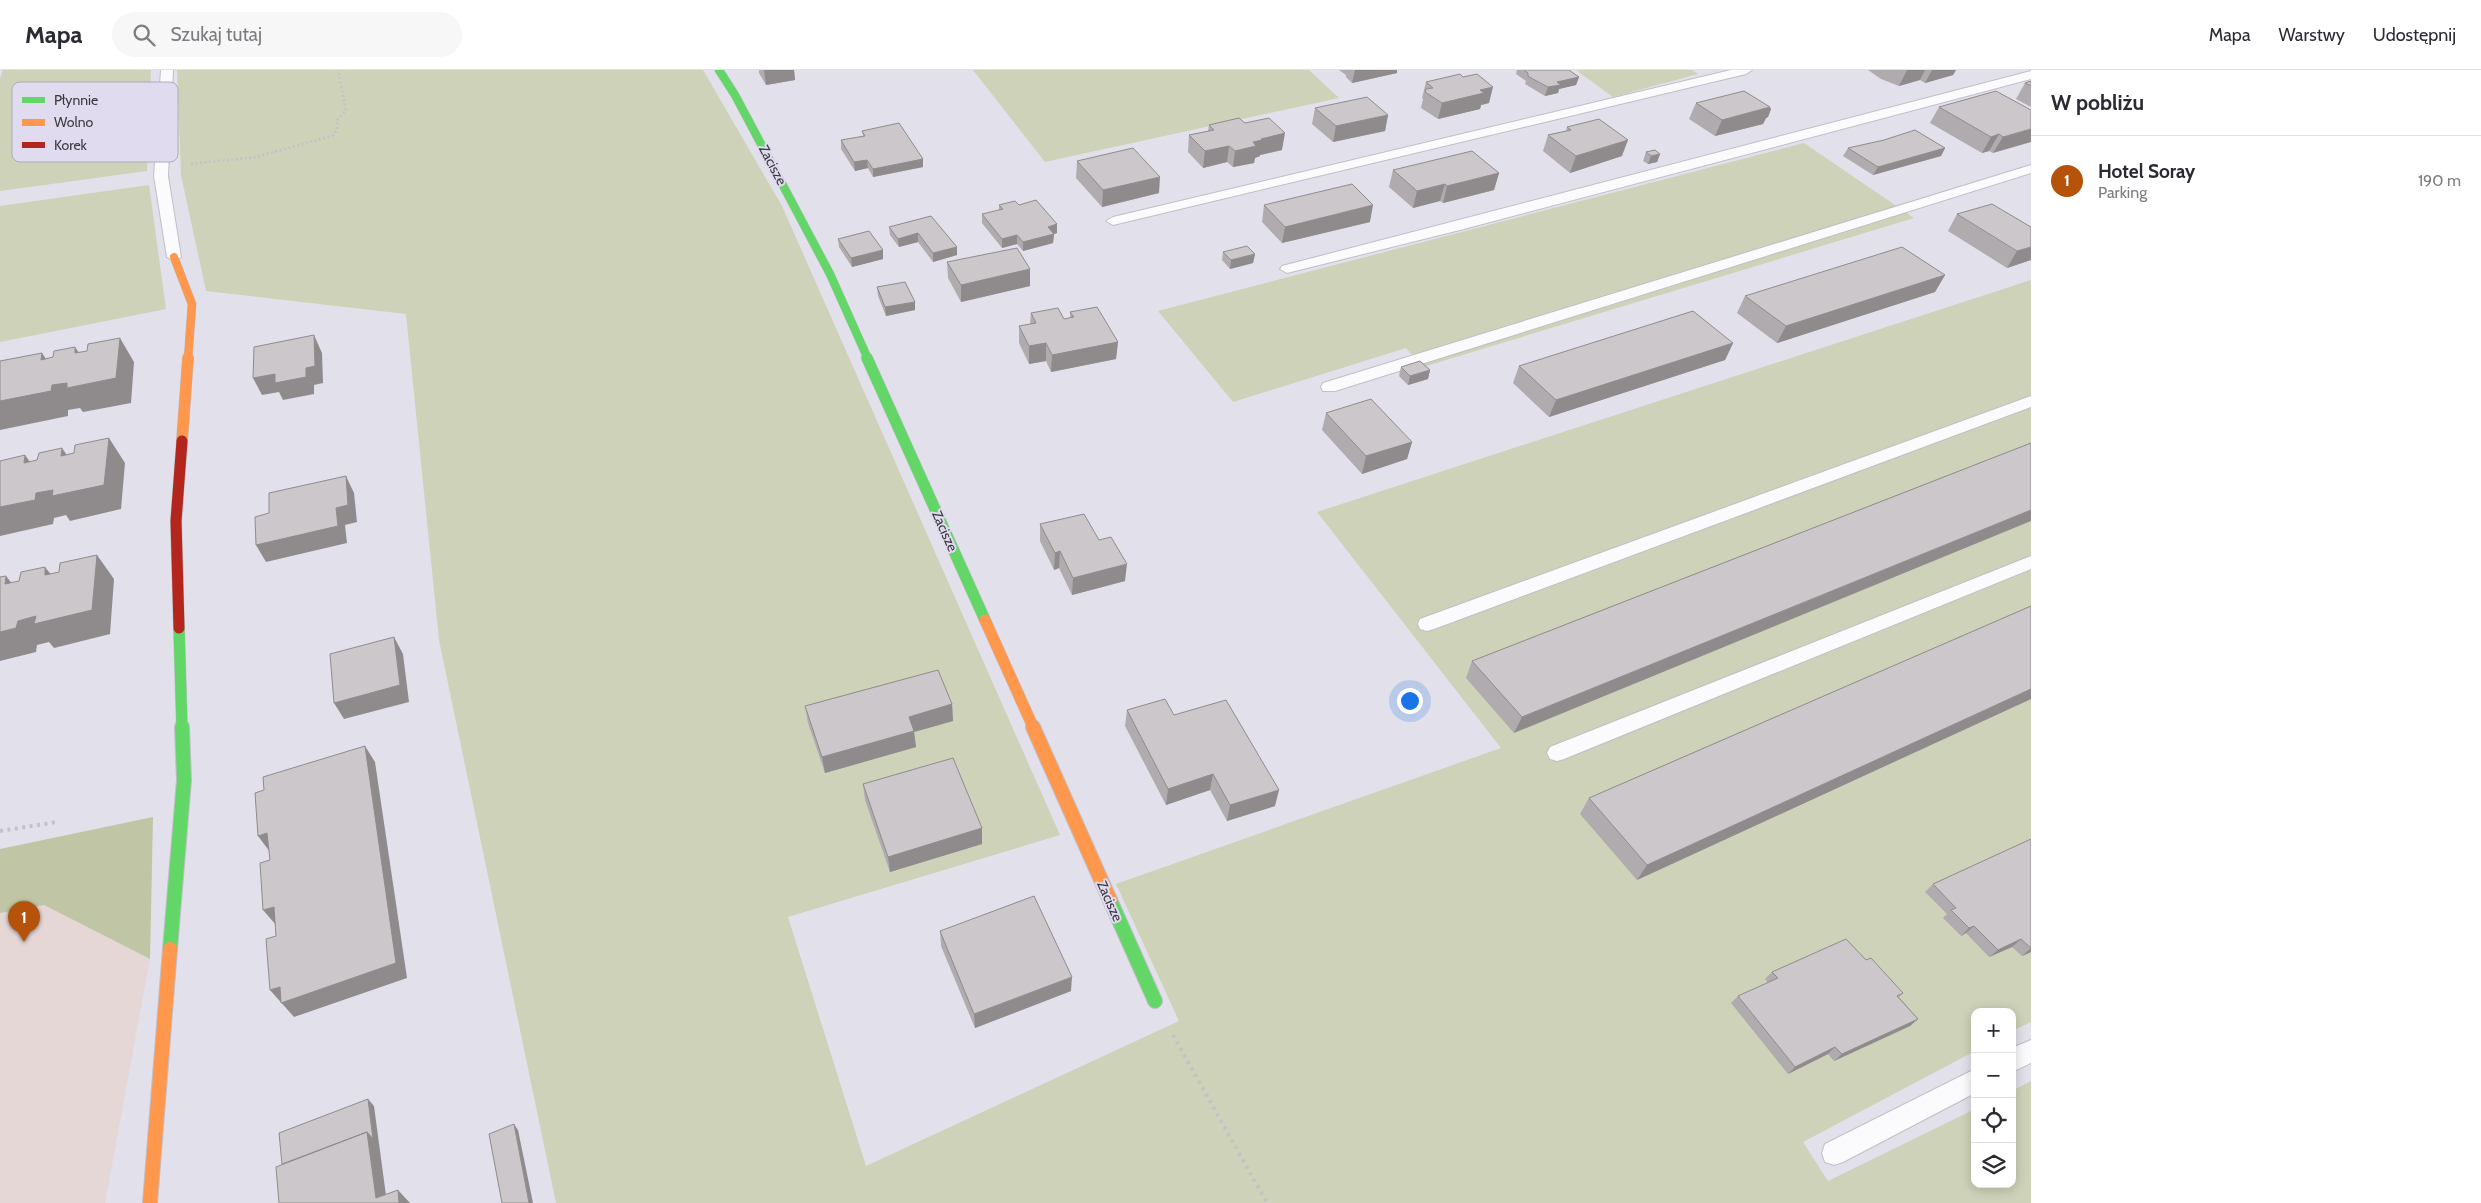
<!DOCTYPE html>
<html lang="pl">
<meta charset="utf-8">
<style>
body{margin:0;font-family:Cabin,sans-serif;background:#f7f7f7;color:#2b2b33}
.controls{position:absolute;right:15px;bottom:15px;display:grid;overflow:hidden;border-radius:10px;box-shadow:0 2px 12px #0003}
.controls button{width:45px;height:45px;display:grid;place-items:center;padding:0;border:0;border-bottom:1px solid #e1e1e2;background:#fff;color:#2b2b33;font:25px sans-serif}
.you{position:absolute;left:1409px;top:630px;width:18px;height:18px;margin:-12px;border:4px solid #fff;border-radius:50%;background:#1a73e8;box-shadow:0 0 0 8px #1a73e833}
.badge{display:grid;place-items:center;width:32px;height:32px;border-radius:50%;background:#b45309;color:#fff;font-size:16px;font-weight:700}
.pin{position:absolute;translate:-50% -41px;filter:drop-shadow(0 1px 2px #0008)}
.pin::after{content:'';position:absolute;top:26px;width:18px;height:15px;background:inherit;clip-path:polygon(0 0,100% 0,50% 100%)}
.list{margin:0;padding:0;list-style:none}
h2{display:flex;justify-content:space-between;align-items:center;height:65px;margin:0;padding:0 20px;font-size:21px}
h2 small{font-size:16px;font-weight:400;color:#7c7c81}
.list li{display:grid;grid-template-columns:32px 1fr auto;gap:15px;align-items:center;box-sizing:border-box;height:90px;padding:0 20px;border-top:1px solid #e1e1e2}
.list b{display:block;font-size:19px;white-space:nowrap}
.list p{margin:0;font-size:16px;white-space:nowrap;color:#7c7c81}
.list em{font-size:16px;font-style:normal;color:#7c7c81}
.icon{flex:none;width:28px;height:28px;fill:none;stroke:currentColor;stroke-width:2;stroke-linecap:round;stroke-linejoin:round}
.map{position:relative;flex:none;width:2031px;height:1133px;overflow:hidden}
header{display:flex;align-items:center;gap:30px;box-sizing:border-box;height:70px;padding:0 25px;background:#fff;border-bottom:1px solid #e1e1e2}
header strong{font-size:24px}
nav{display:flex;gap:28px;margin-inline-start:auto;font-size:18px}
.search{width:350px;height:45px;background:#f7f7f7;display:flex;align-items:center;gap:12px;box-sizing:border-box;padding:0 18px;border-radius:28px;color:#7c7c81;font-size:19px}
main{display:flex}
aside{flex:1;background:#fff}
.map>svg:first-child{display:block}
.industrial{fill:#e4d7d5}
.green{fill:#ced2b8}
.forest{fill:#c0c6a5}
.lines{fill:none;stroke-linecap:round;stroke-linejoin:round}
.lane-casing{stroke:#c0bec6;stroke-width:2}
.fast-far2-casing{stroke:#c0bec6;stroke-width:9}
.fast-far1-casing{stroke:#c0bec6;stroke-width:12}
.fast-casing{stroke:#c0bec6;stroke-width:16}
.slow-far2-casing{stroke:#c0bec6;stroke-width:9}
.slow-far1-casing{stroke:#c0bec6;stroke-width:12}
.slow-casing{stroke:#c0bec6;stroke-width:16}
.jam-casing{stroke:#c0bec6;stroke-width:12}
.path-far1{stroke:#c3c2c6;stroke-width:2.5;stroke-dasharray:2 2.5;stroke-linecap:butt}
.path{stroke:#c3c2c6;stroke-width:4;stroke-dasharray:3 4.5;stroke-linecap:butt}
.lane{fill:#fbfafc;fill-rule:evenodd}
.fast-far2{stroke:#63d668;stroke-width:8}
.fast-far1{stroke:#63d668;stroke-width:11}
.fast{stroke:#63d668;stroke-width:14}
.slow-far2{stroke:#ff974d;stroke-width:8}
.slow-far1{stroke:#ff974d;stroke-width:11}
.slow{stroke:#ff974d;stroke-width:14}
.jam{stroke:#b3261e;stroke-width:11}
.wall{fill:#afabae}
.shaded-wall{fill:#8f8b8d}
.building{fill:#ccc7ca;stroke:#8f8b8d}
.labels{text-anchor:middle;stroke-width:4;stroke-linejoin:round;paint-order:stroke}
.street-label{font-size:14px;fill:#3b3941;stroke:#e0dbef}
.key{fill:#e0dbef;stroke:#aeaabb;stroke-width:1}
.key-label{font-size:14px;fill:#3b3941}
</style>
<header>
<strong>Mapa</strong>
<div class="search"><svg class="icon" aria-label="search" viewBox="0 0 24 24"><circle cx="10" cy="10" r="6"/><path d="M15 15l6 6"/></svg>Szukaj tutaj</div>
<nav><a>Mapa</a><a>Warstwy</a><a>Udostępnij</a></nav>
</header>
<main>
<div class="map">
<svg width="2031" height="1133" viewBox="0 0 2031 1133">
<rect width="100%" height="100%" fill="#e2e0ea"/>
<path class="industrial" d="M44,835L150,889L105,1133H0V843Z"/>
<path class="green" d="M3,0H151L147,101L0,121V9Z
M177,0H703L782,136L1060,765L788,847L866,1096L1179,951L1116,814L1501,678L1317,442L2031,210V952L2012,961V942H1975V981L1803,1072L1828,1111L1975,1039V1114H2012V1021L2031,1011V1133H556L439,570L406,244L206,221L181,105Z
M973,0H1309L1339,28L1045,92Z
M1576,0H1692L1698,4L1613,27Z
M1804,73L1914,148L1423,297L1406,278L1233,332L1158,241Z
M149,115L166,239L0,272V136Z"/>
<path class="forest" d="M153,747L150,889L44,835L0,843V779Z"/>
<g class="lines">
<g class="lane-casing">
<path id="lane" d="M161,0H173L168,106L181,187L174,191L167,187L154,106Z
M1731,0H1752L1746,4L1113,155L1106,151L1113,147Z
M2031,1V9L1460,160L1287,203L1280,199L1282,196Z
M2031,95V103L1335,321H1323L1321,317L1323,313Z
M2031,326V337L1434,559L1427,561L1420,559L1418,554L1420,549Z
M2031,486V499L1564,689L1557,691L1550,689L1547,683L1550,677Z
M2031,970V993L2012,1002V978Z
M1975,999V1023L1843,1092L1834,1095L1825,1092L1822,1083L1825,1074Z"/>
</g>
<g class="fast-far2-casing">
<path id="fast-far2" d="M719,0L735,25L830,204L868,289"/>
</g>
<g class="fast-far1-casing">
<path id="fast-far1" d="M867,288L985,550
M179,558L182,659"/>
</g>
<g class="fast-casing">
<path id="fast" d="M1110,830L1155,931
M170,879L184,710L182,657"/>
</g>
<g class="slow-far2-casing">
<path id="slow-far2" d="M174,187L192,234L188,289"/>
</g>
<g class="slow-far1-casing">
<path id="slow-far1" d="M182,371L188,288
M985,550L1034,659"/>
</g>
<g class="slow-casing">
<path id="slow" d="M1033,657L1110,830
M150,1133L170,879"/>
</g>
<g class="jam-casing">
<path id="jam" d="M179,558L176,451L182,371"/>
</g>
<path class="path-far1" d="M191,94L256,87L332,66L337,60V50L346,40L338,0"/>
<path class="path" d="M0,761L57,752
M1173,965L1267,1133"/>
<use href="#lane" class="lane"/>
<use href="#fast-far2" class="fast-far2"/>
<use href="#fast-far1" class="fast-far1"/>
<use href="#fast" class="fast"/>
<use href="#slow-far2" class="slow-far2"/>
<use href="#slow-far1" class="slow-far1"/>
<use href="#slow" class="slow"/>
<use href="#jam" class="jam"/>
</g>
<path class="wall" d="M759,0H794L795,10L766,15L759,3Z
M1339,0H1397V3L1352,13L1346,7V5Z
M1517,0H1569L1579,7L1576,15L1559,19L1558,23L1545,26L1525,14L1526,11L1516,4Z
M1868,0H1956L1953,5L1925,13L1920,10L1899,16L1881,9Z
M2031,11V37L2016,29L2025,13Z
M1426,12L1489,33L1481,35L1480,39L1438,49L1421,38L1423,29L1422,28Z
M1696,33L1771,39L1768,47L1766,48L1763,54L1715,66L1689,49Z
M1939,37L2031,40L1993,83L1989,81L1982,83L1930,53Z
M1315,38L1388,45L1385,61L1333,72L1312,54Z
M1245,53L1282,80L1260,85V86L1255,88L1254,93L1233,97L1227,92L1203,98L1188,82L1189,65L1208,61L1209,55Z
M1567,57L1622,86L1570,103L1543,81L1548,65L1566,61Z
M862,61L923,89V97L873,107L868,98L855,101L841,79V70L863,66Z
M1848,78H1945L1941,86L1873,105L1843,86Z
M1646,82L1660,84L1657,92L1648,94L1643,91Z
M1077,91L1159,123L1102,137L1076,108Z
M1393,100L1499,103L1494,120L1443,133L1440,131L1413,138L1389,117Z
M999,135H1019L1057,163L1054,164L1053,173L1023,181L1017,174L1002,178L982,153V144L999,140Z
M1264,135L1370,152L1282,173L1262,152Z
M1957,144L2031,190L2007,198L1948,161Z
M931,146L957,185L933,192L918,172L899,177L890,165L889,157Z
M838,169L883,189L852,197L839,177Z
M1223,182L1255,184L1253,193L1230,199L1222,190Z
M947,192L1030,199V216L961,232L948,208Z
M1945,205L1935,222L1777,273L1737,243L1745,226Z
M877,217L915,232V240L886,246L878,226Z
M1070,242L1118,272L1116,289L1051,302L1046,291L1029,294L1019,273V256L1030,254L1031,243L1064,249L1070,248Z
M1733,273L1725,290L1549,347L1513,313L1519,296Z
M1401,297L1430,300L1428,309L1408,315L1399,306Z
M1326,343L1412,372L1407,389L1362,404L1322,360Z
M2031,373L1514,663L1466,608L1472,591Z
M1040,454L1099,470L1125,511L1072,525L1059,498L1054,500L1040,471Z
M2031,536V629L1637,810L1580,744L1589,728Z
M952,634L953,651L914,662L916,677L825,703L808,653L805,636Z
M1127,640L1174,645L1275,736L1227,751L1210,720L1166,735L1125,656Z
M863,714L982,774L890,802L865,730Z
M2031,770V882L2022,886L2012,877L1989,887L1966,863L1961,866L1943,848L1947,844L1925,822L1933,814Z
M940,861L1071,921L975,958L941,876Z
M1866,890L1903,923L1899,927L1918,949L1910,956L1834,991L1828,984L1788,1004L1731,933L1738,926L1768,913L1765,909L1772,902Z"/>
<path class="shaded-wall" d="M764,0H794L795,10L766,15Z
M1355,0H1397V3L1352,13Z
M1907,0H1925L1920,10L1899,16Z
M1932,0H1956L1953,5L1925,13Z
M1579,7L1576,15L1559,19L1558,23L1545,26L1548,17L1557,12Z
M1493,17L1489,33L1481,35L1480,39L1438,49L1442,33L1480,20Z
M1770,37L1771,39L1768,47L1766,48L1763,54L1715,66L1722,50Z
M1388,45L1385,61L1333,72L1336,56Z
M2031,59V72L1993,83L2003,67Z
M1285,63L1282,80L1260,85V86L1255,88L1254,93L1233,97L1235,81L1261,69Z
M1999,64L1989,81L1982,83L1991,67Z
M1628,70L1622,86L1570,103L1576,86Z
M1229,76L1227,92L1203,98L1205,81Z
M1945,78L1941,86L1873,105L1878,97Z
M1660,84L1657,92L1648,94L1651,86Z
M923,89V97L873,107V99Z
M867,90L868,98L855,101L854,92Z
M1499,103L1494,120L1443,133L1447,116Z
M1160,107L1159,123L1102,137L1103,120Z
M1445,114L1440,131L1413,138L1417,121Z
M1373,135L1370,152L1282,173L1285,157Z
M1057,154V163L1047,166L1048,157Z
M918,163V172L899,177L898,169Z
M1054,164L1053,173L1023,181V172Z
M1017,165V174L1002,178V169Z
M957,177V185L933,192V183Z
M2031,177V190L2007,198L2017,181Z
M883,180V189L852,197L851,188Z
M1255,184L1253,193L1230,199L1231,190Z
M1030,199V216L961,232V215Z
M1945,205L1935,222L1777,273L1786,256Z
M915,232V240L886,246L885,237Z
M314,265L322,283L323,313L314,315V324L283,330L279,322L262,325L253,308L306,298Z
M120,268L134,292L131,333L83,342L80,338L68,340V346L0,360V331L52,315Z
M1118,272L1116,289L1051,302L1052,285Z
M1046,273V291L1029,294V276Z
M1733,273L1725,290L1549,347L1556,330Z
M75,277L91,301L75,283Z
M42,283L58,307L41,290Z
M1430,300L1428,309L1408,315L1410,306Z
M109,368L125,393L121,439L70,451L66,445L54,448L53,454L0,466V437L36,423Z
M1412,372L1407,389L1362,404L1366,386Z
M62,378L79,403L61,386Z
M25,385L43,410L24,393Z
M346,406L354,423L357,452L345,455L347,473L266,492L256,475L336,438Z
M2031,440V451L1514,663L1522,647Z
M1060,481L1059,498L1054,500L1055,483Z
M97,485L114,509L110,564L54,578L49,572L37,575L36,582L0,591V562L18,551Z
M1127,494L1125,511L1072,525L1073,508Z
M45,497L64,521L45,505Z
M6,506L25,530L5,514Z
M394,567L403,584L409,632L344,649L334,633Z
M2031,619V629L1637,810L1647,795Z
M952,634L953,651L914,662L916,677L825,703L822,687L909,647Z
M365,676L375,692L407,908L294,947L270,920Z
M1213,704L1210,720L1166,735L1168,719Z
M1279,720L1275,736L1227,751L1230,735Z
M982,758V774L890,802L888,787Z
M267,763L270,782L258,766Z
M274,837L276,855L263,840Z
M1974,856L1966,863L1961,866L1969,858Z
M2021,869L2012,877L1989,887L1998,880Z
M2031,878V882L2022,886Z
M1072,907L1071,921L975,958L974,944Z
M1918,949L1910,956L1834,991L1842,984Z
M1835,977L1828,984L1788,1004L1795,997Z
M368,1029L374,1036L387,1133L283,1103L367,1062Z
M514,1054L518,1060L533,1133H529Z
M398,1120L410,1133H399Z"/>
<path class="building" d="M1524,0H1569L1579,7L1557,12L1561,15L1548,17L1531,8L1528,6V3Z
M1460,4L1463,7L1477,4L1493,17L1480,20L1484,23L1442,33L1425,22L1426,19L1433,18L1426,12Z
M2031,11V16L2025,13Z
M1744,21L1770,37L1722,50L1696,33Z
M1996,21L2031,40V59L2003,67L1999,64L1991,67L1939,37Z
M1367,27L1388,45L1336,56L1315,38Z
M1239,48L1245,53L1269,48L1285,63L1261,69L1262,70L1253,72L1256,76L1235,81L1229,76L1205,81L1189,65L1214,60L1209,55Z
M1599,49L1628,70L1576,86L1548,65L1571,60L1567,57Z
M899,53L923,89L873,99L867,90L854,92L841,70L865,66L862,61Z
M1915,60L1945,78L1878,97L1848,78L1884,70Z
M1133,78L1160,107L1103,120L1077,91Z
M1655,80L1660,84L1651,86L1646,82Z
M1472,81L1499,103L1447,116L1445,114L1417,121L1393,100Z
M1352,114L1373,135L1285,157L1264,135Z
M1036,130L1057,154L1048,157L1054,164L1023,172L1017,165L1002,169L982,144L1003,139L999,135L1015,131L1019,135Z
M1992,134L2031,157V177L2017,181L1957,144Z
M931,146L957,177L933,183L918,163L898,169L889,157Z
M869,161L883,180L851,188L838,169Z
M1247,176L1255,184L1231,190L1223,182Z
M1902,177L1945,205L1786,256L1745,226Z
M1017,178L1030,199L961,215L947,192Z
M905,212L915,232L885,237L877,217Z
M1097,237L1118,272L1052,285L1046,273L1029,276L1019,256L1036,253L1031,243L1058,238L1064,249L1074,247L1070,242Z
M1693,241L1733,273L1556,330L1519,296Z
M314,265L315,296L306,298V307L275,313V304L253,308L254,277Z
M120,268L116,308L67,318V313L52,315L51,321L0,331V291L42,283L41,290L53,287L54,281L75,277V283L87,281L88,274Z
M1420,291L1430,300L1410,306L1401,297Z
M1371,329L1412,372L1366,386L1326,343Z
M109,368L104,415L52,426L53,420L36,423L35,430L0,437V391L25,385L24,393L37,390L39,383L62,378L61,386L74,383L75,375Z
M2031,373V440L1522,647L1472,591Z
M346,406L348,435L336,438L338,456L256,475L255,447L269,443V423Z
M1084,444L1099,470L1111,467L1127,494L1073,508L1060,481L1055,483L1040,454Z
M97,485L92,540L34,554L36,546L18,551L16,558L0,562V507L6,506L5,514L19,511L21,502L45,497V505L59,502L60,493Z
M2031,536V619L1647,795L1589,728Z
M394,567L400,615L334,633L330,584Z
M938,600L952,634L909,647L914,661L822,687L805,636Z
M1165,629L1174,645L1226,630L1279,720L1230,735L1213,704L1168,719L1127,640Z
M365,676L396,893L281,933L280,917L270,920L266,869L276,866L274,837L263,840L260,793L270,790L267,763L258,766L255,723L264,720L263,707Z
M953,688L982,758L888,787L863,714Z
M2031,769V878L2021,869L1998,880L1974,856L1969,858L1951,840L1956,838L1933,814Z
M1034,826L1072,907L974,944L940,861Z
M1846,869L1866,890L1871,888L1903,923L1897,926L1918,949L1842,984L1835,977L1795,997L1738,926L1778,908L1772,902Z
M368,1029L373,1069L367,1062L282,1094L279,1063Z
M514,1054L529,1133H502L489,1064Z
M367,1062L376,1128L398,1120L399,1133H279L276,1097Z"/>
<g class="labels">
<g class="street-label">
<text transform="translate(773 95) rotate(62)" y="5">Zacisze</text>
<text transform="translate(945 461) rotate(66)" y="5">Zacisze</text>
<text transform="translate(1110 831) rotate(66)" y="5">Zacisze</text>
</g>
</g>
<rect x="12" y="12" width="166" height="80" rx="8" class="key"/>
<rect x="22" y="27" width="23" height="6" fill="#63d668"/>
<rect x="22" y="49" width="23" height="7" fill="#ff974d"/>
<rect x="22" y="72" width="23" height="6" fill="#b3261e"/>
<g class="key-label">
<text x="54" y="35">Płynnie</text>
<text x="54" y="57">Wolno</text>
<text x="54" y="80">Korek</text>
</g>
</svg>
<div class="controls">
<button>+</button>
<button>−</button>
<button><svg class="icon" aria-label="locate" viewBox="0 0 24 24"><circle cx="12" cy="12" r="6"/><path d="M12 2v4M12 18v4M2 12h4M18 12h4"/></svg></button>
<button><svg class="icon" aria-label="layers" viewBox="0 0 24 24"><path d="M12 4l9 5-9 5-9-5zM3 14l9 5 9-5"/></svg></button>
</div>
<div class="you"></div>
<div class="pin badge" style="left:24px;top:872px">1</div>
</div>
<aside>
<h2>W pobliżu<small></small></h2>
<ul class="list">
<li><span class="badge">1</span><div><b>Hotel Soray</b><p>Parking</p></div><em>190 m</em></li>
</ul>
</aside>
</main>
